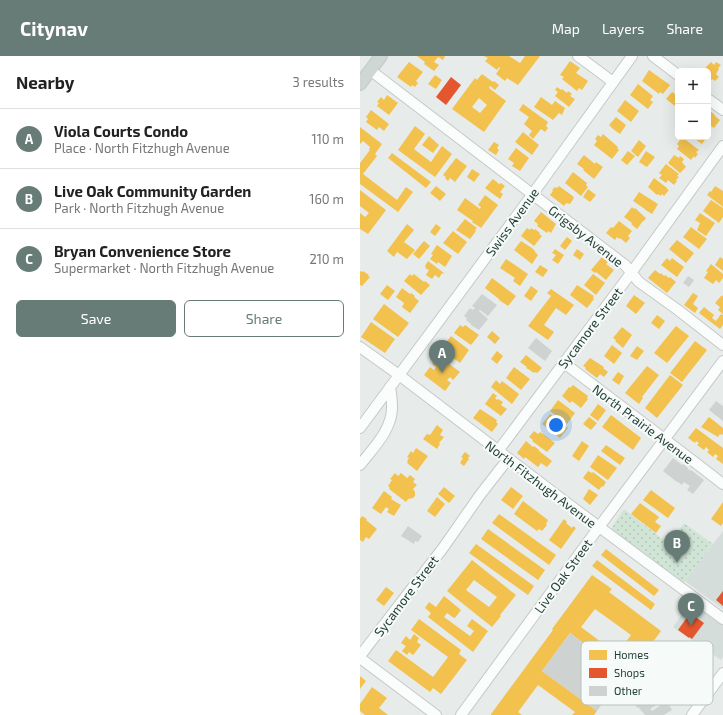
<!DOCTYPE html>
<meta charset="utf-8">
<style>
body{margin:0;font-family:"Exo 2",sans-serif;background:#f2f2f2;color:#222}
.controls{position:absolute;right:12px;top:12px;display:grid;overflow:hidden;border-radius:6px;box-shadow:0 4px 16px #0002}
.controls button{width:36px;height:36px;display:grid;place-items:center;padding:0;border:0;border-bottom:1px solid #e0e0e0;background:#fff;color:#222;font:20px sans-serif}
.you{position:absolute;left:196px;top:369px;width:14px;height:14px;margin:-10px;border:3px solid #fff;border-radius:50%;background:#1a73e8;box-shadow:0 0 0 6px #1a73e833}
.badge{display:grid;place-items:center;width:26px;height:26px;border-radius:50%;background:#687c77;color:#fff;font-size:13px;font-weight:700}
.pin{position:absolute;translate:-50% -33px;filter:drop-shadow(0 1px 2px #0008)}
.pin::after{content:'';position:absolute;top:21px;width:14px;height:12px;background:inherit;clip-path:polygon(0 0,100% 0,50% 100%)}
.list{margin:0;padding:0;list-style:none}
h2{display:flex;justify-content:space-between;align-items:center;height:52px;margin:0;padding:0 16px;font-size:17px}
h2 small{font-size:13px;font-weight:400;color:#767676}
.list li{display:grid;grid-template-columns:26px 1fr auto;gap:12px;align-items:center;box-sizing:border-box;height:60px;padding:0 16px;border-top:1px solid #e0e0e0}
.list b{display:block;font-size:15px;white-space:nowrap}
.list p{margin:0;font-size:13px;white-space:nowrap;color:#767676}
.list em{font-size:13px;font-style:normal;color:#767676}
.actions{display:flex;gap:8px;padding:12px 16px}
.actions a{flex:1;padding:9px 0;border:1px solid #687c77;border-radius:6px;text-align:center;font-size:14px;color:#687c77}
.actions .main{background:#687c77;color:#fff}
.map{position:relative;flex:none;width:363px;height:659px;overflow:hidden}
header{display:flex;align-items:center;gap:24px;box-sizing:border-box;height:56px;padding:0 20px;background:#687c77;color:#fff}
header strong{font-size:19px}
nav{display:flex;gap:22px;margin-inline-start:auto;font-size:14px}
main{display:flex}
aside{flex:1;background:#fff}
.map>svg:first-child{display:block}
.built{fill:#d5ddda}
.park{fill:url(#park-dots)}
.homes{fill:#f2c14e;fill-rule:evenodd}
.shops{fill:#e4572e}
.building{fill:#ced3d1}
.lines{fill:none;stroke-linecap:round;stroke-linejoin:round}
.minor-casing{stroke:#c4c9c7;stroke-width:12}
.major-casing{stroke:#c2cac9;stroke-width:14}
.minor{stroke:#fbfcfc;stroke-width:10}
.major{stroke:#cfd7d5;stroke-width:12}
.labels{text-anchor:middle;stroke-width:4;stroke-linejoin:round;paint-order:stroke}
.street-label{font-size:13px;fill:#244039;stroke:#f6faf8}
.key{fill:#f6faf8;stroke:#b7c2bf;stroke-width:1}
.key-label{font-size:11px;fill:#244039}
</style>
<header>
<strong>Citynav</strong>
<nav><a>Map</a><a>Layers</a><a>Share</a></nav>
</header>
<main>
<aside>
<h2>Nearby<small>3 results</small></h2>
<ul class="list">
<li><span class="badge">A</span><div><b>Viola Courts Condo</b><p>Place · North Fitzhugh Avenue</p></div><em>110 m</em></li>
<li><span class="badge">B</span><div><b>Live Oak Community Garden</b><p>Park · North Fitzhugh Avenue</p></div><em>160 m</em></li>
<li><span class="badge">C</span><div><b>Bryan Convenience Store</b><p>Supermarket · North Fitzhugh Avenue</p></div><em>210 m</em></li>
</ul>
<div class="actions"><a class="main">Save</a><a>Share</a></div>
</aside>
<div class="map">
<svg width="363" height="659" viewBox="0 0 363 659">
<defs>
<pattern id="park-dots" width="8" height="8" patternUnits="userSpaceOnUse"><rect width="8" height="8" fill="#d1e5d7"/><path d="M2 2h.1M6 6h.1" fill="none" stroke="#b3c6b9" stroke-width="1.8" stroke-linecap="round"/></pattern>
</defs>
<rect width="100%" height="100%" fill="#e7ecea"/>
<path class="built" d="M363,475V553L325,525Z
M331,546L363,569V601L361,604L313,571Z"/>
<path class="park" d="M264,453L309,488L324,467L353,488L323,528L254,476L252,473L253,469Z"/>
<path class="homes" d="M57,0H85L83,4L78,1L74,6L79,9L74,15L64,8L65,6Z
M124,0H149L160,7L165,0H180L158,29L147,22L145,25L136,18L140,12L139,11L137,14L125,5L128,2Z
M210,5L220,12L216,17L228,25L222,34L219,32L217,35L202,23L204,21L200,19Z
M49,6L63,16L56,25L58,27L55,31L52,29L51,31L37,21Z
M351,6L354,9L356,6L361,9L358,12L359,13L356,18L359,21L355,25L352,23L348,28V15H342Z
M289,14L310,29L303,38L300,36L299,38L282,25Z
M122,18L133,26L134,25L139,29L135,34L130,30L129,32L146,45L124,76L92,53L115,22L117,24ZM119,42L127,49L120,57L112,51Z
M75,19L82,24L76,33L68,28Z
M278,28L293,40L290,44L293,46L288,53L270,39Z
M197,31L201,34L202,33L207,37L208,35L212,38L210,40L215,43L209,51L195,40L198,36L195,34Z
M312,36L318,40V47L315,50L306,43Z
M27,39L38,47L29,59L17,50L19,47L17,46L21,41L24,44Z
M181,41L192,49L195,45L205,52L202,59L199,57L193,64L174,51Z
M265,44L279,55L271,66L257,55Z
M163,48L188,66L186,70L188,72L185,76L181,73L173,83L169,79L172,75L164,68L169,61L159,54Z
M348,53L355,59V60L360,64L354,72L348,68Z
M11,54L29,68L24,75L19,71L17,74L6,66L8,63L6,61Z
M256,61L266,69L260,78L253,73L249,69Z
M55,70L65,78L54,93L71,106L82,90L92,98L75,121L38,94Z
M0,71L22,88L15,98L17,100L3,118L37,144L46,131L53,136L38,156L0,128V107L10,94H9L10,91L3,85L0,88Z
M163,76L179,89L172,99L155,86Z
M243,78L258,91L257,92L259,94L252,103L234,89L237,85L235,83L238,79L241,81Z
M69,80L79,89L73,97L62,89Z
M322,81L339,94L336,96L338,98L335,102L334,100L331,104L317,93L319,90L317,88Z
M332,81H347L342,88Z
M279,84L286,90L278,101L271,95Z
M134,86L139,89L137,92L139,94L136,99L128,94Z
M156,92L169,102L160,115L152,110L154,107L148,103Z
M268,95L275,100L267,109L261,104Z
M286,95L295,101L287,111L279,106Z
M32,97L71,126L66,132L28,102Z
M224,99L235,108L236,106L243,111L234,123L223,114L224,113L217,108Z
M314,99L319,102L320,100L324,103L322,106L326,111L320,117L308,107Z
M96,102L107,110L95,126L90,122L88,125L85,122L86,121L83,119Z
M306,108L319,118L317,120L319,121L316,124L317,125L314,129L308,124L306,127L299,122L302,119L299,117Z
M112,113L120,118L114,126L107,121Z
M213,116L227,127L226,129L228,131L221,140L205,127Z
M294,122L307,132V133L309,134L304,140L302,138L301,140L298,138L297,139L288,131Z
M133,123L139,128L141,127L145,130L140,136L143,138L140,143L125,132Z
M76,130L86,138L80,145L70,137Z
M199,130L214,141H213L214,142L210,148L206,147L204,150L190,139L193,135L192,134L195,131L197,132Z
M355,130L363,135V151L347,139L350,135L351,136Z
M228,133L236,139L230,146L223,141Z
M0,134L26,154L8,178L0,173V157L5,161L9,157L0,150Z
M279,136L298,148L292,158L284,153H285L273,145Z
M125,139L138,149L121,172L112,166L113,165L97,154L105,142L120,153L121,151L118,149Z
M351,144L363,152V161L359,167L343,155Z
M272,151L274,153L275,152L286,162L284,165H283L277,173L271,168L272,167L264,161Z
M181,156L196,168L191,177L188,175L187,177L177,170L178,168L174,165Z
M340,157L355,167L346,180L337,174L340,167L335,164Z
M105,163L117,172L115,174L116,175L110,183L96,174Z
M259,165L272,175L268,180L270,182L266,187L260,182L259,183L257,181L255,184L246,177L251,171L253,172Z
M47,168L54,174L44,186L55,194L47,203L37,196L34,201L27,195Z
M76,168L81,172L75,180L70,176Z
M331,171L347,183L339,193L323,181Z
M167,172L170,174L171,172L174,174L175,173L180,177L179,178L182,180L174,190L161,180Z
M93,175L107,186L98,198L83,187Z
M207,181L212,185L205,194L200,190Z
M317,184L334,197L326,207L309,193Z
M64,185L70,190L59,203L53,198Z
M161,185L172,192L175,195V196L178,199L172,208L154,194Z
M77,189L92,200L85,211L78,206L77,208L70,203L73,199L71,198Z
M195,193L204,199L198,208L192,204L196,199L192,197Z
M217,193L224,198L220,204L213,199Z
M242,201L248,206L246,208L254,214L246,224L236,216L235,217L231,214Z
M360,201L363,203V215L355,209Z
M307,202L310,205L312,202L324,211L317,221L301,209Z
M146,203L168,218L160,230L153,225L155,222L140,212Z
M68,205L84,217L83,218L82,217L79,222L75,219L72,223L66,219L69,214L65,212L66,211L65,210Z
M351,208L363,218V222L359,227L356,224L353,228L344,222L348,216L346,215Z
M180,209L188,214L183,221L175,216Z
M295,214L300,218L301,217L304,220L305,219L309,222L310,221L316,226L307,237L288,222Z
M0,215L2,216L3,215L9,219L8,220L10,221L2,230L0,229Z
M50,218L52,220L54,218L64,226L65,225L70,229L61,239L44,225Z
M233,218L245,227L236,239L224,229Z
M132,222L156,240L148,250L139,244V243L125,232Z
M27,229L35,235L28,244L20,238Z
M217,229L234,240L233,242L234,243L227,252L210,239Z
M171,230L178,235L171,245L164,240Z
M42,232L50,238L51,237L55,240L54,241L59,245L50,257L42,251L44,247L36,241Z
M191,233L214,249L206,259L196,252L184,269L194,276L188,284L168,270L191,240L187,237Z
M333,237L338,240L333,248L338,252L335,257L324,249Z
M274,239L285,247L276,258L266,250Z
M363,239V258L358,254L360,251L355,247L361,240H362Z
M24,248L49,267L38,281L13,263Z
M344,251L354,259L352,262L356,265L361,258L363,259V269L360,273L339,257Z
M297,259L305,265L299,273L291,267Z
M11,266L35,283L25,297L1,281Z
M100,269L103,271L105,269L119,279L111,289L94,277Z
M316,270L329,280L307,307L294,297Z
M262,271L272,279L263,292L255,285L256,284L253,282Z
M132,275L140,282L135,288L127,281Z
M91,280L109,294L100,307L81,293Z
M335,285L347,294L322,326L310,317Z
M252,289L262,297L254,308L244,300Z
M277,290L284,295L277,304L270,300Z
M137,295L143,300L137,308L131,303Z
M166,299L182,312L177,317L175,316L174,317L168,313L166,312L167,311L160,306Z
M78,300L100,316L93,324L90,321L87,324L91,327L85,335L64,319L70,311L74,314L76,311L72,308Z
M230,302L244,311L243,312L248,316L244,321L240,318L237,322L225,313L226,312L223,310Z
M287,310L299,319L282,341L283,342L279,348L265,337Z
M154,311L170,323L161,334L146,322Z
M258,316L264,320L259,329L252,324Z
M310,319L323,329L297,362L285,352Z
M136,324L140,328L142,325L159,338L152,348L131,331Z
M213,329L228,340L227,342L228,343L221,352L212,345L210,347L202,340L209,331L210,332Z
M133,337L137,340L135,342L137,344L138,343L143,346L141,349L147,353L141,360L125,348Z
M198,344L215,357L207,368L190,355Z
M238,348L246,354L238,365L230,359Z
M120,353L137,364L136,366L138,368L132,376L113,362Z
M190,358L208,372L200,382L182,368Z
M251,359L281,382L273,394L242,371Z
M229,361L237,367L231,374L223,368Z
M349,361L363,372V378L362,379L360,378L358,381L341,371Z
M77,369L83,374L80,379L84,381L79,387L80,388L77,393L63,383L67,378L70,379Z
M336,372L363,392V408L356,403L358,400L355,398L353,401L347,396L349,394L346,391L344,394L337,389L339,387L336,385L335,387L328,382Z
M174,375L178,378L180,376L195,387L187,396L172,385L173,384L169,381Z
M166,385L173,391L174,390L179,394V395L192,405L187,411L181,407L178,411L165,401L164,403L157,397Z
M222,385L229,390L219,405L212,400Z
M246,389L265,402L260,409L241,395Z
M56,392L68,400L57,415L47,407L48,406L47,405L49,402L47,401L51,395L53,397Z
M105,396L110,400L108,402L109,403L104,410L100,407L103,402L101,401Z
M238,399L257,412L248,424L230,411Z
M228,415L232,417L233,416L246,426L243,431L242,430L239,434L223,422Z
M35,417L38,420L41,417L47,422L50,419L55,423L53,426L57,429L53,433L55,436V440L53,442L48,443L46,446L29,433L30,432L28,430L32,424L30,423Z
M84,431L95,440L89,447L78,438Z
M151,431L163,440L153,453L141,444Z
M229,433L238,439L230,449L223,443Z
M291,434L315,452L308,462L283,444Z
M24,435L32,441L31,443L41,449L34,460L27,456L29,453L26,451L21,458L12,452Z
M77,441L85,448L75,461L67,455Z
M163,445L188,464L186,468L187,469L182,475L179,473L177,475L154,458Z
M363,446V467L361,470L351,463Z
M280,447L299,461L295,466L301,470L296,477L271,458Z
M139,458L196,499L189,509L132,467Z
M2,460L7,463L6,464L17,473L9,483L6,481L3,486L0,484V463Z
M204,463L207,466L206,467L212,472L213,470L216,472L201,493L189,484Z
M128,473L185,514L178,524L121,483Z
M116,488L174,530L168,539L109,497Z
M246,493L299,534L294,540L241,499Z
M112,504L156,539L140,559L141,560L132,571L87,535ZM114,524L137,541L129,551L106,534Z
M237,504L295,548L291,554L232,510Z
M232,519L252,533L249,536L301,575L268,620L210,577L182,615L237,655L234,659H212L215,656L178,629L158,656L162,659H131V658L193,574L192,573ZM235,553L271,579L257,598L221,571Z
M26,531L34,537L24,550L16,544Z
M84,540L101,554L95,562L94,561V562L87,557L84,561L110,580L114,575L107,570L112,563L128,575L113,596L68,561L71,557L65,552L69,546L76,551Z
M59,563L101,594L99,598L107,604L81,638L73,632L70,636L28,605L36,594L73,621L88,601L51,574Z
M54,578L59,582L57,586L61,589L53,599L49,596L47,599L42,595L46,590L41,587L46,580L50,584Z
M0,620L6,625L0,633Z
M12,631L27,642L19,652L28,659H5L0,655V648Z"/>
<path class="shops" d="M91,21L101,29L86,49L76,41Z
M363,535V550L356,544Z
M330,557L344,567L332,583L329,581V582L318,574Z"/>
<path class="building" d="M328,220L334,224L329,231L323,227Z
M122,238L137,249L128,260L120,254L119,255L128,263L119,274L111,269V268L106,264L107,262L104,260L110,252L113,254L115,252L112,250Z
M176,282L192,295L185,305L168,292Z
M356,345L363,350V365L349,354Z
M313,402L322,409L323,408L328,412V413L331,415V414L344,424L333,438L327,434L330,430L324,426L322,429L318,426H317L303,415Z
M48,470L62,480L58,486L55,485L54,488L41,480Z
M210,577L265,617L237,655L182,615Z
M289,633L293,639L298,637L303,645L290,653L292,655L307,645L312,654L304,659H285L278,651L277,652L273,644Z"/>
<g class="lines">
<g class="minor-casing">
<path id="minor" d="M218,0L253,26
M293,0L318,19
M10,14L265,209L279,226L318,254L363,289
M348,43L363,54
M0,291L39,319L207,447L363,563
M204,307C257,347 310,387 363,428
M0,372L172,139L272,0
M138,395L271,217L363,90
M0,409C13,392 33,373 32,350C32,344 31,337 30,331
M0,600L53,531L83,492L120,439L148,403
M0,602L76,659
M101,659L239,471L363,305
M332,659L363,617"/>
</g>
<g class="major-casing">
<path id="major" d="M0,28L21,0"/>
</g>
<use href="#minor" class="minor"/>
<use href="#major" class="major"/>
</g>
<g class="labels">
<g class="street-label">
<text transform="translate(152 166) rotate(-54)" y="5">Swiss Avenue</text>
<text transform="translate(226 180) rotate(38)" y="5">Grigsby Avenue</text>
<text transform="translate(230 272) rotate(-53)" y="5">Sycamore Street</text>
<text transform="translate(283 368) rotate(37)" y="5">North Prairie Avenue</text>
<text transform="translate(181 428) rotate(37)" y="5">North Fitzhugh Avenue</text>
<text transform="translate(203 520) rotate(-54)" y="5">Live Oak Street</text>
<text transform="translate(46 540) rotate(-53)" y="5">Sycamore Street</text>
</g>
</g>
<rect x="221" y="585" width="132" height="64" rx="6" class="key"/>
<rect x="229" y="594" width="18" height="10" fill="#f2c14e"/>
<rect x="229" y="612" width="18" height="10" fill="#e4572e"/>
<rect x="229" y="630" width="18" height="10" fill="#ced3d1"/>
<g class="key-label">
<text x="254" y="603">Homes</text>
<text x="254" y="621">Shops</text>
<text x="254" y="639">Other</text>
</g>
</svg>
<div class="controls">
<button>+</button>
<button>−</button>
</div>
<div class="you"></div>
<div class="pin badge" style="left:82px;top:317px">A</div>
<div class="pin badge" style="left:317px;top:507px">B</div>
<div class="pin badge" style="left:331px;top:570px">C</div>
</div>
</main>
